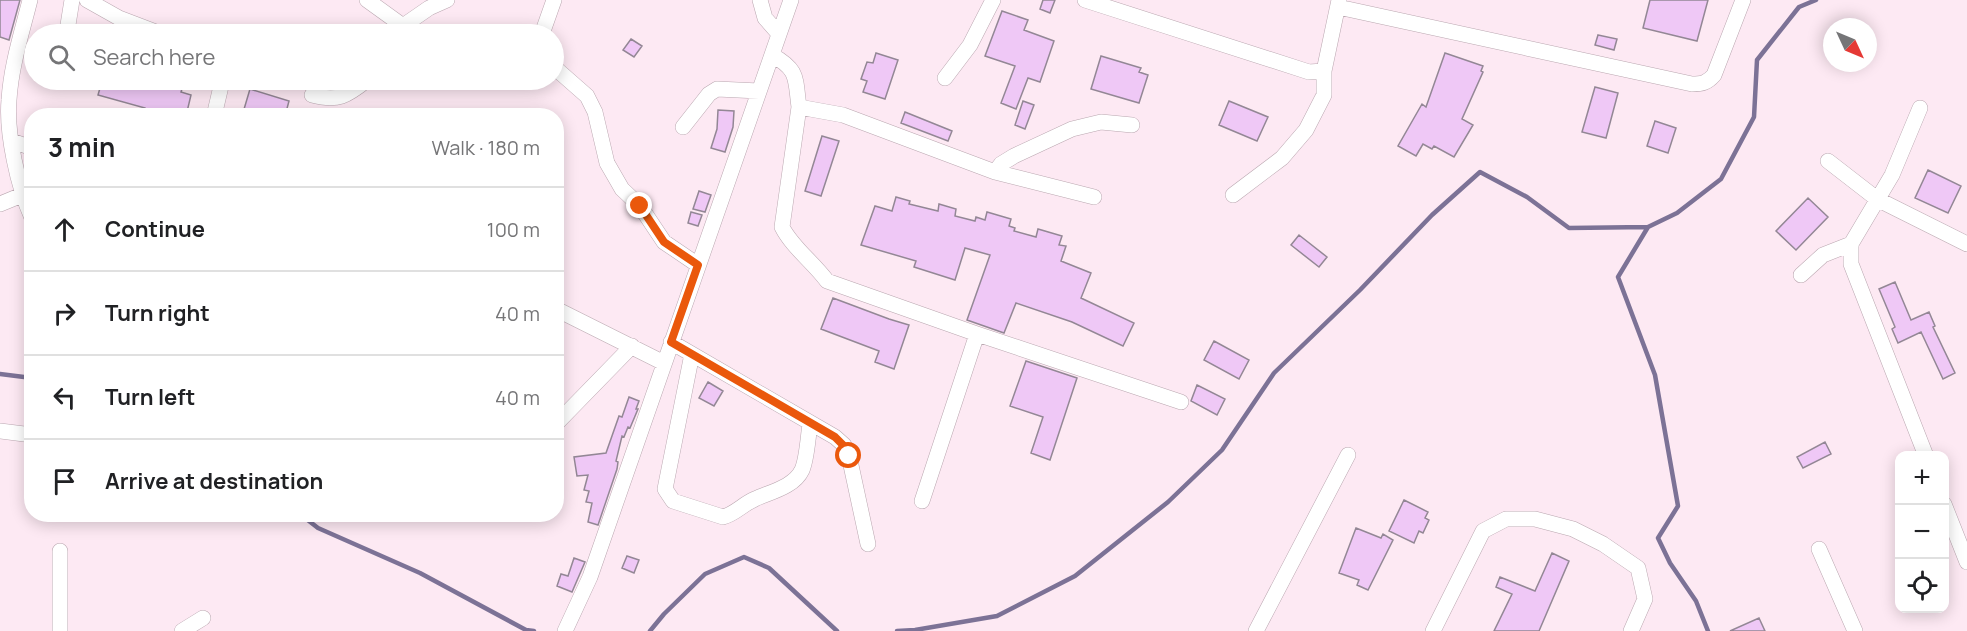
<!DOCTYPE html>
<meta charset="utf-8">
<style>
body{margin:0;font-family:Manrope,sans-serif;background:#f2f2f2;color:#202124}
.controls{position:absolute;right:18px;bottom:18px;display:grid;overflow:hidden;border-radius:12px;box-shadow:0 3px 15px #0003}
.controls button{width:54px;height:54px;display:grid;place-items:center;padding:0;border:0;border-bottom:2px solid #e0e0e0;background:#fff;color:#202124;font:30px sans-serif}
.compass{position:absolute;left:1823px;top:18px;width:54px;height:54px;border-radius:50%;background:#fff;box-shadow:0 3px 15px #0003;rotate:134deg}
.stop{position:absolute;width:18px;height:18px;margin:-14px;border:4px solid #ea580c;border-radius:50%;background:#fff}
.stop.end{background:#ea580c;border-color:#fff;box-shadow:0 2px 6px #0008}
.list{margin:0;padding:0;list-style:none}
h2{display:flex;justify-content:space-between;align-items:center;height:78px;margin:0;padding:0 24px;font-size:26px}
h2 small{font-size:20px;font-weight:400;color:#757577}
.list li{display:grid;grid-template-columns:39px 1fr auto;gap:18px;align-items:center;box-sizing:border-box;height:84px;padding:0 24px;border-top:2px solid #e0e0e0}
.list b{display:block;font-size:22px;white-space:nowrap}
.list em{font-size:20px;font-style:normal;color:#757577}
.icon{flex:none;width:33px;height:33px;fill:none;stroke:currentColor;stroke-width:2;stroke-linecap:round;stroke-linejoin:round}
.map{position:relative;flex:none;width:1967px;height:631px;overflow:hidden}
.search{position:absolute;background:#fff;box-shadow:0 3px 15px #0003;left:24px;top:24px;width:540px;height:66px;display:flex;align-items:center;gap:15px;box-sizing:border-box;padding:0 21px;border-radius:33px;color:#757577;font-size:22px}
.panel{position:absolute;background:#fff;box-shadow:0 3px 15px #0003;left:24px;top:108px;width:540px;height:414px;border-radius:24px}
.map>svg:first-child{display:block}
.lines{fill:none;stroke-linecap:round;stroke-linejoin:round}
.stream{stroke:#7c7296;stroke-width:4.5}
.building{fill:#efc8f6;stroke:#938795;stroke-width:1.5}
.minor-casing{stroke:#baa7b0;stroke-width:16}
.minor{stroke:#fff;stroke-width:15}
.route{stroke:#ea580c;stroke-width:8}
</style>
<div class="map">
<svg width="1967" height="631" viewBox="0 0 1967 631">
<rect width="100%" height="100%" fill="#fde9f3"/>
<g class="lines">
<path class="stream" d="M1648,227L1618,277L1655,375L1678,506L1658,538L1670,563L1696,601L1708,631
M0,374L32,378
M300,514L318,528L420,573L526,630L534,631
M650,631L664,614L705,574L744,557L769,568L837,631
M897,631L915,630L997,616L1075,576L1168,502L1222,450L1274,373L1360,290L1432,215L1480,172L1527,197L1569,228L1648,227L1677,213L1721,179L1754,117L1757,60L1799,7L1816,0"/>
</g>
<path class="building" d="M0,0H20L9,40L0,37Z
M1043,0H1055L1050,13L1040,9Z
M1650,0H1708L1697,41L1643,28Z
M1002,11L1028,20L1024,30L1054,41L1040,82L1028,78L1016,109L1001,103L1015,66L985,56Z
M1598,35L1617,39L1614,50L1595,45Z
M631,39L642,46L634,57L623,50Z
M876,53L898,60L885,99L863,92L867,81L861,79L867,62L873,63Z
M1445,53L1483,66L1481,71L1483,72L1462,119L1473,125L1454,157L1434,146L1432,149L1423,144L1416,156L1398,146L1422,104L1426,107Z
M1101,56L1141,68L1139,72L1148,75L1139,103L1091,89Z
M112,80H185L181,92L191,95L186,116H143L145,108L98,95L102,81L112,83Z
M1595,87L1618,93L1606,138L1582,132Z
M250,89L289,101L285,116H242Z
M1023,101L1034,105L1025,129L1015,125Z
M1229,101L1268,117L1257,141L1219,125Z
M718,110L734,111L733,127L725,152L711,148L717,129Z
M905,112L952,131L948,141L901,123Z
M1655,121L1676,128L1668,153L1647,146Z
M822,136L839,141L821,196L805,191Z
M1928,170L1961,186L1948,213L1915,198Z
M699,191L711,195L705,212L693,209Z
M896,197L910,201L909,204L938,211L939,204L956,209L955,216L975,221L976,217L985,220L987,212L1011,219L1009,226L1015,228L1014,231L1036,237L1038,229L1062,236L1059,245L1066,246L1061,261L1091,273L1081,298L1134,323L1123,346L1072,322L1016,303L1004,333L967,320L990,255L965,248L955,280L914,267L916,261L861,245L875,206L892,211Z
M1808,198L1828,217L1796,250L1776,231Z
M691,212L702,215L698,226L688,223Z
M1299,235L1327,257L1319,267L1291,245Z
M1895,282L1911,320L1929,312L1935,326L1933,327L1955,373L1943,379L1921,332L1898,343L1892,329L1895,327L1879,289Z
M833,298L889,319L909,325L894,369L875,362L879,351L821,329Z
M1214,341L1249,360L1239,379L1204,360Z
M1026,361L1077,378L1050,460L1031,453L1043,417L1010,406Z
M708,382L723,391L714,406L699,398Z
M1197,385L1225,399L1217,415L1191,401Z
M629,397L639,401L636,409H638L630,428L628,427L624,437L622,436L616,461L618,462L617,469L598,525L588,522L592,503L586,502L589,491L584,490L588,475L577,476L574,457L606,453L619,416L622,417Z
M1825,442L1831,454L1803,468L1797,457Z
M1404,500L1428,512L1425,518L1429,520L1423,533L1419,531L1414,543L1389,531Z
M1356,528L1381,538L1383,534L1393,540L1368,590L1357,585L1359,580L1339,573Z
M1552,553L1569,561L1539,631H1494L1512,594L1496,587L1500,577L1535,591Z
M627,556L639,560L634,573L622,568Z
M574,558L585,562L572,592L557,586L561,574L568,576Z
M1759,618L1765,631H1730Z"/>
<g class="lines">
<g class="minor-casing">
<path id="minor" d="M30,0C22,32 11,66 9,100C6,133 18,187 32,218
M87,0L119,18L161,34
M367,0L403,26L429,8L447,0
M760,0L765,18L779,34
M1085,0L1309,72L1324,71L1339,0
M1338,7L1692,84C1702,84 1707,83 1714,75L1743,0
M67,31L72,0
M542,34L554,0
M772,55C799,70 795,78 799,107L843,115L995,172L1094,197
M554,67L587,96L595,112L607,163L622,189L640,206L664,242L698,265
M945,78L970,45L993,0
M312,95C338,102 347,96 367,80
M799,107L782,227C792,247 813,262 827,281L977,334L1181,402
M1920,108L1892,175L1851,244V264L1926,456
M214,116L222,82
M683,127L709,94L717,89L759,91
M12,141L32,148
M1828,161L1877,199L1967,244
M995,172L1001,164L1014,156L1072,129L1101,122L1132,125
M1233,195L1282,158L1306,130L1324,95V71
M0,204L22,195
M1801,275L1823,255L1851,244
M556,309L664,363
M671,342L835,437L844,445L849,456L868,544
M692,354L665,489L673,501L723,517C735,514 743,504 755,499C770,492 794,487 802,470C807,459 808,437 810,424
M556,424L632,346
M0,431L32,435
M922,501L977,334
M1944,504L1967,562
M1819,549L1855,631
M60,631V551
M182,631L203,618
M565,631L590,577L791,0
M1256,631L1348,455
M1433,631L1483,531L1506,519H1535L1573,529L1603,544L1638,568L1645,599L1631,631"/>
</g>
<use href="#minor" class="minor"/>
</g>
<g class="lines">
<path class="route" d="M640,206L664,242L698,265L671,342L835,437L844,446L849,456"/>
</g>
</svg>
<div class="controls">
<button>+</button>
<button>−</button>
<button><svg class="icon" aria-label="locate" viewBox="0 0 24 24"><circle cx="12" cy="12" r="6"/><path d="M12 2v4M12 18v4M2 12h4M18 12h4"/></svg></button>
</div>
<svg class="compass" viewBox="-18 -18 36 36"><path d="M0-13l5 13h-10z" fill="#e53935"/><path d="M0 13l5-13h-10z" fill="#757577"/></svg>
<div class="stop" style="left:849px;top:456px"></div>
<div class="stop end" style="left:640px;top:206px"></div>
<div class="search"><svg class="icon" aria-label="search" viewBox="0 0 24 24"><circle cx="10" cy="10" r="6"/><path d="M15 15l6 6"/></svg>Search here</div>
<section class="panel">
<h2>3 min<small>Walk · 180 m</small></h2>
<ul class="list">
<li><svg class="icon" aria-label="ahead" viewBox="0 0 24 24"><path d="M12 20V5M6 11l6-6 6 6"/></svg><div><b>Continue</b></div><em>100 m</em></li>
<li><svg class="icon" aria-label="right" viewBox="0 0 24 24"><path d="M7 20v-9h11M14 6l5 5-5 5"/></svg><div><b>Turn right</b></div><em>40 m</em></li>
<li><svg class="icon" aria-label="left" viewBox="0 0 24 24"><path d="M17 20v-9H6M10 6l-5 5 5 5"/></svg><div><b>Turn left</b></div><em>40 m</em></li>
<li><svg class="icon" aria-label="arrive" viewBox="0 0 24 24"><path d="M6 21V4h12l-3 4 3 4H6"/></svg><div><b>Arrive at destination</b></div></li>
</ul>
</section>
</div>
